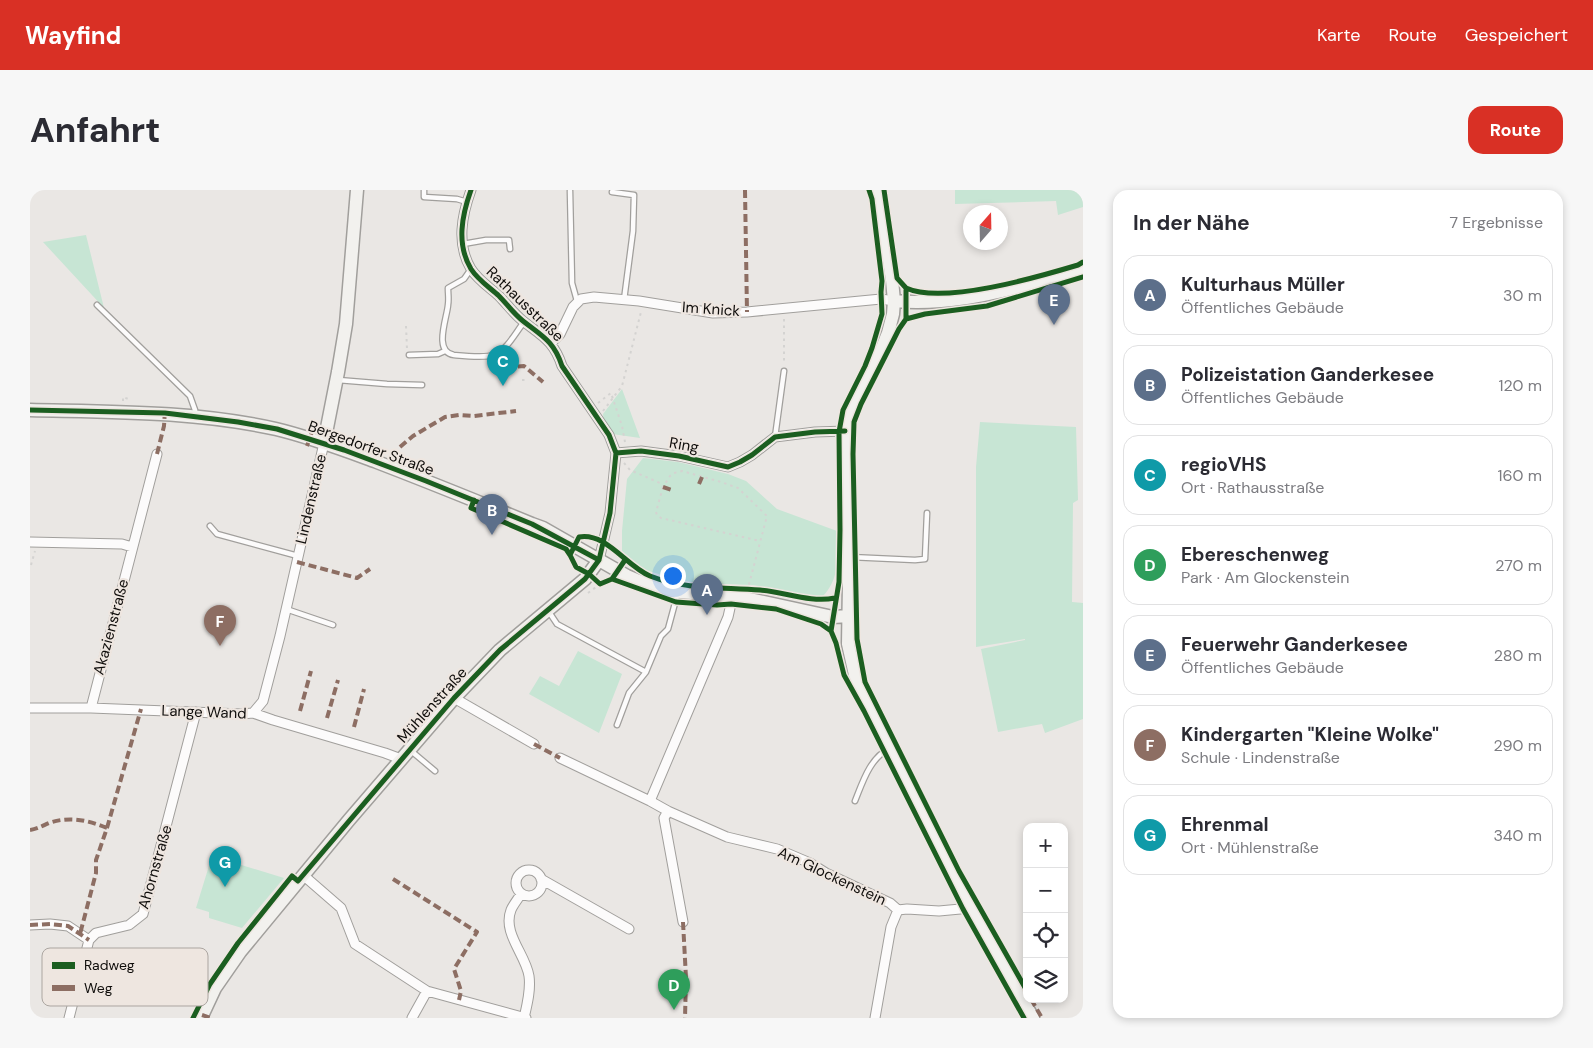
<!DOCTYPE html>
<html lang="de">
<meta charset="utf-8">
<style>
body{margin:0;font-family:"DM Sans",sans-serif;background:#f7f7f7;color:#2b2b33}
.controls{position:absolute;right:15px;bottom:15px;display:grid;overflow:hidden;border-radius:10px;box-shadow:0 2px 8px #0003}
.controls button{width:45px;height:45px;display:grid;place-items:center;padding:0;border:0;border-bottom:1px solid #e1e1e2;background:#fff;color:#2b2b33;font:25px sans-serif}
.compass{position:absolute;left:933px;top:15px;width:45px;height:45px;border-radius:50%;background:#fff;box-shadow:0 2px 8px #0003;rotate:20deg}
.you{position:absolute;left:642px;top:385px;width:18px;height:18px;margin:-12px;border:4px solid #fff;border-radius:50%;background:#1a73e8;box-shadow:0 0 0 8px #1a73e833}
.badge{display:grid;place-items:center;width:32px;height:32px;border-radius:50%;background:#d93025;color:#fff;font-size:16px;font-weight:700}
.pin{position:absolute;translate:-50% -41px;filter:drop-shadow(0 1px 2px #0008)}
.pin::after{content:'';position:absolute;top:26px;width:18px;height:15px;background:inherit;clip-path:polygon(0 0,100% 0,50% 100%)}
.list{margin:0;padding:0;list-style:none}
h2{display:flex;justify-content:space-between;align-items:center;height:65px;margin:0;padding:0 20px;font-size:21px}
h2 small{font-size:16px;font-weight:400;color:#7c7c81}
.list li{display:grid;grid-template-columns:32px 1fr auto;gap:15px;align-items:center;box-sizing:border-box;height:80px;margin:0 10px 10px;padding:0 10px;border:1px solid #e1e1e2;border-radius:15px}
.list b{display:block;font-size:19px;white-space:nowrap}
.list p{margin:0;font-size:16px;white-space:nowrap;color:#7c7c81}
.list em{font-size:16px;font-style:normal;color:#7c7c81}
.icon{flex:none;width:28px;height:28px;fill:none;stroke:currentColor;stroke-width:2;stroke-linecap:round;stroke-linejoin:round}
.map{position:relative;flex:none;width:1053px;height:828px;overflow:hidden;border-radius:15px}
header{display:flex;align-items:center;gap:30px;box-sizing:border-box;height:70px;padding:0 25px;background:#d93025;color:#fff}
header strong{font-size:24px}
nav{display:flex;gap:28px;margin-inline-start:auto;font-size:18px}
.intro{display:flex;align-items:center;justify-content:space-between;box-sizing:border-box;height:120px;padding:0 30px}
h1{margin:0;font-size:35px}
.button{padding:12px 22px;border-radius:15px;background:#d93025;color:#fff;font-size:18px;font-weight:700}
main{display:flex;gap:30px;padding:0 30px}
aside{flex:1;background:#fff;border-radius:15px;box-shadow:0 2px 8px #0003}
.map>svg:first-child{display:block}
.green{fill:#c7e5d4}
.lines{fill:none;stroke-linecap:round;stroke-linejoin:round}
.lane-casing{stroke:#a19f9c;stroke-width:7}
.street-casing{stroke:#a19f9c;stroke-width:11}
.secondary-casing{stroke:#a19f9c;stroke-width:15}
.path{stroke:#d4d3d1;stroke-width:2;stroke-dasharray:2.5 4;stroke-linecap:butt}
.lane{stroke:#fcfbfb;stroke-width:4.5}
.street{stroke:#fcfbfb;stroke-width:9}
.secondary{stroke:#f2f1ee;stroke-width:12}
.quiet{stroke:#8d6e63;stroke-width:4;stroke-dasharray:8 4;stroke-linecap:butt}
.cycleway-casing{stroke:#eee6e0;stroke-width:8}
.cycleway{stroke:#1b5e20;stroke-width:5}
.labels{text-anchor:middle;stroke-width:4.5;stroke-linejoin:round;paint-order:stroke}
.street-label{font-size:15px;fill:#0f0d0b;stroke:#eee6e0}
.key{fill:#eee6e0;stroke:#aba5a0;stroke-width:1}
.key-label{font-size:14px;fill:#0f0d0b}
</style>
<header>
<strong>Wayfind</strong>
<nav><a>Karte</a><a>Route</a><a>Gespeichert</a></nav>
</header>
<div class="intro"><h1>Anfahrt</h1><a class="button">Route</a></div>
<main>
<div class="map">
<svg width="1053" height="828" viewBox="0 0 1053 828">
<rect width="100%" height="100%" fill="#eae7e4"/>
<path class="green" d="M925,0H1053V17L1028,25L1026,11L925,14Z
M56,45L74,118L13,52Z
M592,199L610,248L582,244L574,233L573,224Z
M950,232L1046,237L1048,310L1043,313L1042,412L1053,413V529L1015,543L1012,534L968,542L951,459L995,450V449L946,457V277Z
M613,268L648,272L698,284L716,291L747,319L807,341C807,366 811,389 791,408L723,395L659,393L615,380L592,361V341L597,289Z
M548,461L592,484L569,543L499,504L510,486L529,496Z
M182,666L254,688L212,738L179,728V722L166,718Z"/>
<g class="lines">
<g class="lane-casing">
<path id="lane" d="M394,0V7L427,9L437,12
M540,1L542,93L547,111
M582,2L604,5L603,41L594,110
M433,54L456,50H479L480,59
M441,79L434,89L418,98C418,104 419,109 418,115C417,128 403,162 424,165C435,166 454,168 464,165C477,160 486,142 494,132
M67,115L160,206L165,220V225
M379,165L408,164L415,161
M308,190L357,194L392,195
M745,247L754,181
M180,336L187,344L268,366
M820,367L885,370L895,369L897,323
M256,419L303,435
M519,422L527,434L616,482
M587,535L599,503L616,482L631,446L638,439L648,402
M380,560L405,581
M825,611C833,591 840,568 860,558"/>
</g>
<g class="street-casing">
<path id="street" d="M441,0C432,25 426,54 441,79C448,90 459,97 469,106C477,114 483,123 493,131C512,146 524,151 532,176L579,245L586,263L580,323L569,370
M521,153L530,144L543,117L551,109L564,107L609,111L683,123L717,122L851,109L864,111
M586,263L611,261L649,266L698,277L710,272L722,265L745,247L785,242L816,241
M0,352L92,354L102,357
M701,406L700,418L698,427L620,611L638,621L697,647L747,659L780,673L796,683L860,713L868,720L877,719L909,721L941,718
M424,508L504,554
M0,518H61L212,524L223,523L243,530L355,563L371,569
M61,518L127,264
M223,523L233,511L250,446L294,253
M530,568L620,611
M638,621L634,628L653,732
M486 693a13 13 0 1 1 26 0a13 13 0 1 1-26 0Z
M273,685L311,718L325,754L397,801L496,828
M511,689L599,739
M491,704C488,709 483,715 481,720C472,743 496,765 499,786C501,800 497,815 494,828
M0,735L20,734L38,736L59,750
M39,828L59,750L66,743L99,735L113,724L166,522
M382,828L397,801
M845,828L861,737L868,720"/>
</g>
<g class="secondary-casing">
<path id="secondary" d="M848,0L862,90L864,111L863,124L858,143L852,158L822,215L816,241L819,393L818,454L825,485L834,505L941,718L1003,828
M864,111C924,117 982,98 1040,85L1053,79
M0,220C82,222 165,221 246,239C280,247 314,260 347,272C399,292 451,313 502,334L513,338L597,386L618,395L640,401L715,408L803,427L819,426
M294,253L308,182L316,134L327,0
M171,828L185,798L210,762L319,630L424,508L470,460L555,389L569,370"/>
</g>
<path class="path" d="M754,129V174
M376,136L377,159
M492,190H497
M93,211V207L101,210
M568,213L581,203L592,236L595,252
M573,221L592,196L611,122
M594,273L600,280L630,293L633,297L640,286L644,283L652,281L691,292L708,298L737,326L718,398
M633,297L626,322L627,325L631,328L730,351
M1,375L5,361
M558,403L570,394L580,390"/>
<use href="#lane" class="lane"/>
<use href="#street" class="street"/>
<use href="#secondary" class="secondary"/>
<path class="quiet" d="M715,0L717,122
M464,179L494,176L513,192
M277,256L283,239
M370,257L383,246L415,227L429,225L444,226L486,221
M127,264L134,236L135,220
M669,294L672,287
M633,297L642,300
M267,372L327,388L340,379
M270,521L281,481
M297,528L308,490
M324,537L334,499
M504,554L530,568
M77,638L111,519
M0,640C7,639 12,636 19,633C39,626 58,630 77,638L66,670V683L50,744
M363,689L447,742L424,779L431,801L429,810
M653,732L656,788L655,828
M0,735L20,734L38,736L59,750
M1001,809L1012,828
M172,825L181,828"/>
<g class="cycleway-casing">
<path id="cycleway" d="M854,0L867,88L876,98V129L869,139L831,214L824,232L823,264L827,449L835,492L929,681L997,801
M876,98C913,115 1008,87 1048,75L1053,72
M876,129L895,124L957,116L1053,87
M0,220L135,223L208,232L247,239L314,260L396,291L502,334L569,370
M586,263L611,261L649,266L698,277L710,272L722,265L745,247L785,242L815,241
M444,310L441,318L536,359L540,365L546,377L559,384L570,394L582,389L595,370
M540,365L549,347C576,342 596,376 620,386C655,400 693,397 730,400C755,402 780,413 805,408
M582,389L646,412L687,415L701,414L746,419L791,434L801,441L806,453L814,485L834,521L933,719L994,828
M801,441L809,392L810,340L809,242L813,220L835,176L842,158L852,124L851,102L852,91L842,9L839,0
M163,828L180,794L208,753L262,686L268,691L424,508L470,460L555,389L569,370L580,323L586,263L579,245L532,176C524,151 512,146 493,131C483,123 477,114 469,106C459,97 448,90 441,79C426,54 432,25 441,0"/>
</g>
<use href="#cycleway" class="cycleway"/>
</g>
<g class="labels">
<g class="street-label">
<text transform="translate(495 114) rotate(44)" y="5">Rathausstraße</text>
<text transform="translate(681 119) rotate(4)" y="5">Im Knick</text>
<text transform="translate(654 255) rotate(10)" y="5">Ring</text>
<text transform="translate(341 258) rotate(20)" y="5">Bergedorfer Straße</text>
<text transform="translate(281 309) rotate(-77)" y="5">Lindenstraße</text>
<text transform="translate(81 437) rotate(-75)" y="5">Akazienstraße</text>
<text transform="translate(402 515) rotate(-48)" y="5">Mühlenstraße</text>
<text transform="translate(174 522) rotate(2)" y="5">Lange Wand</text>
<text transform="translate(125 677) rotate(-74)" y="5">Ahornstraße</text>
<text transform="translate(802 686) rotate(25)" y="5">Am Glockenstein</text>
</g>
</g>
<rect x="12" y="758" width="166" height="58" rx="8" class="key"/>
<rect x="22" y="772" width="23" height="7" fill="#1b5e20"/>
<rect x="22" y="795" width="23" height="6" fill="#8d6e63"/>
<g class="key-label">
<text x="54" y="780">Radweg</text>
<text x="54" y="803">Weg</text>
</g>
</svg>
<div class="controls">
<button>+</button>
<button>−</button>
<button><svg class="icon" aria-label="locate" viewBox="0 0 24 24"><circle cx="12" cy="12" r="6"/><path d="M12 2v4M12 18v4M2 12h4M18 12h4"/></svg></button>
<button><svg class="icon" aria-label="layers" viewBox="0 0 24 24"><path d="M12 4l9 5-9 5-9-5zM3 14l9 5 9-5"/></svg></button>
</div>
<svg class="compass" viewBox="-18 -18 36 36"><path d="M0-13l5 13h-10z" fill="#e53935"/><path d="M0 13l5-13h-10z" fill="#7c7c81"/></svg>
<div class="you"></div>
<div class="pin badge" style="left:677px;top:425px;background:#5c6f8a">A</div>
<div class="pin badge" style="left:462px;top:345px;background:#5c6f8a">B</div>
<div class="pin badge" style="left:473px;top:196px;background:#0f9aa8">C</div>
<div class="pin badge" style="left:644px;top:820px;background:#2e9e5b">D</div>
<div class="pin badge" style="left:1024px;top:135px;background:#5c6f8a">E</div>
<div class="pin badge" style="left:190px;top:456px;background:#8d6e63">F</div>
<div class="pin badge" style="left:195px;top:697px;background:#0f9aa8">G</div>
</div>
<aside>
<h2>In der Nähe<small>7 Ergebnisse</small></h2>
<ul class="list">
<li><span class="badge" style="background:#5c6f8a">A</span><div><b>Kulturhaus Müller</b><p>Öffentliches Gebäude</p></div><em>30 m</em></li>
<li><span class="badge" style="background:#5c6f8a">B</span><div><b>Polizeistation Ganderkesee</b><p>Öffentliches Gebäude</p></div><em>120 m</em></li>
<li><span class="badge" style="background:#0f9aa8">C</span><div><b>regioVHS</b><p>Ort · Rathausstraße</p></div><em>160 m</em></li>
<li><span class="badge" style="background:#2e9e5b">D</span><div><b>Ebereschenweg</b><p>Park · Am Glockenstein</p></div><em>270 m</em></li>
<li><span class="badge" style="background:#5c6f8a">E</span><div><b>Feuerwehr Ganderkesee</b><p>Öffentliches Gebäude</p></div><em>280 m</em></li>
<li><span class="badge" style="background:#8d6e63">F</span><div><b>Kindergarten &quot;Kleine Wolke&quot;</b><p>Schule · Lindenstraße</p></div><em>290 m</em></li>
<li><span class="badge" style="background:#0f9aa8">G</span><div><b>Ehrenmal</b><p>Ort · Mühlenstraße</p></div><em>340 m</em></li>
</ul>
</aside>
</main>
